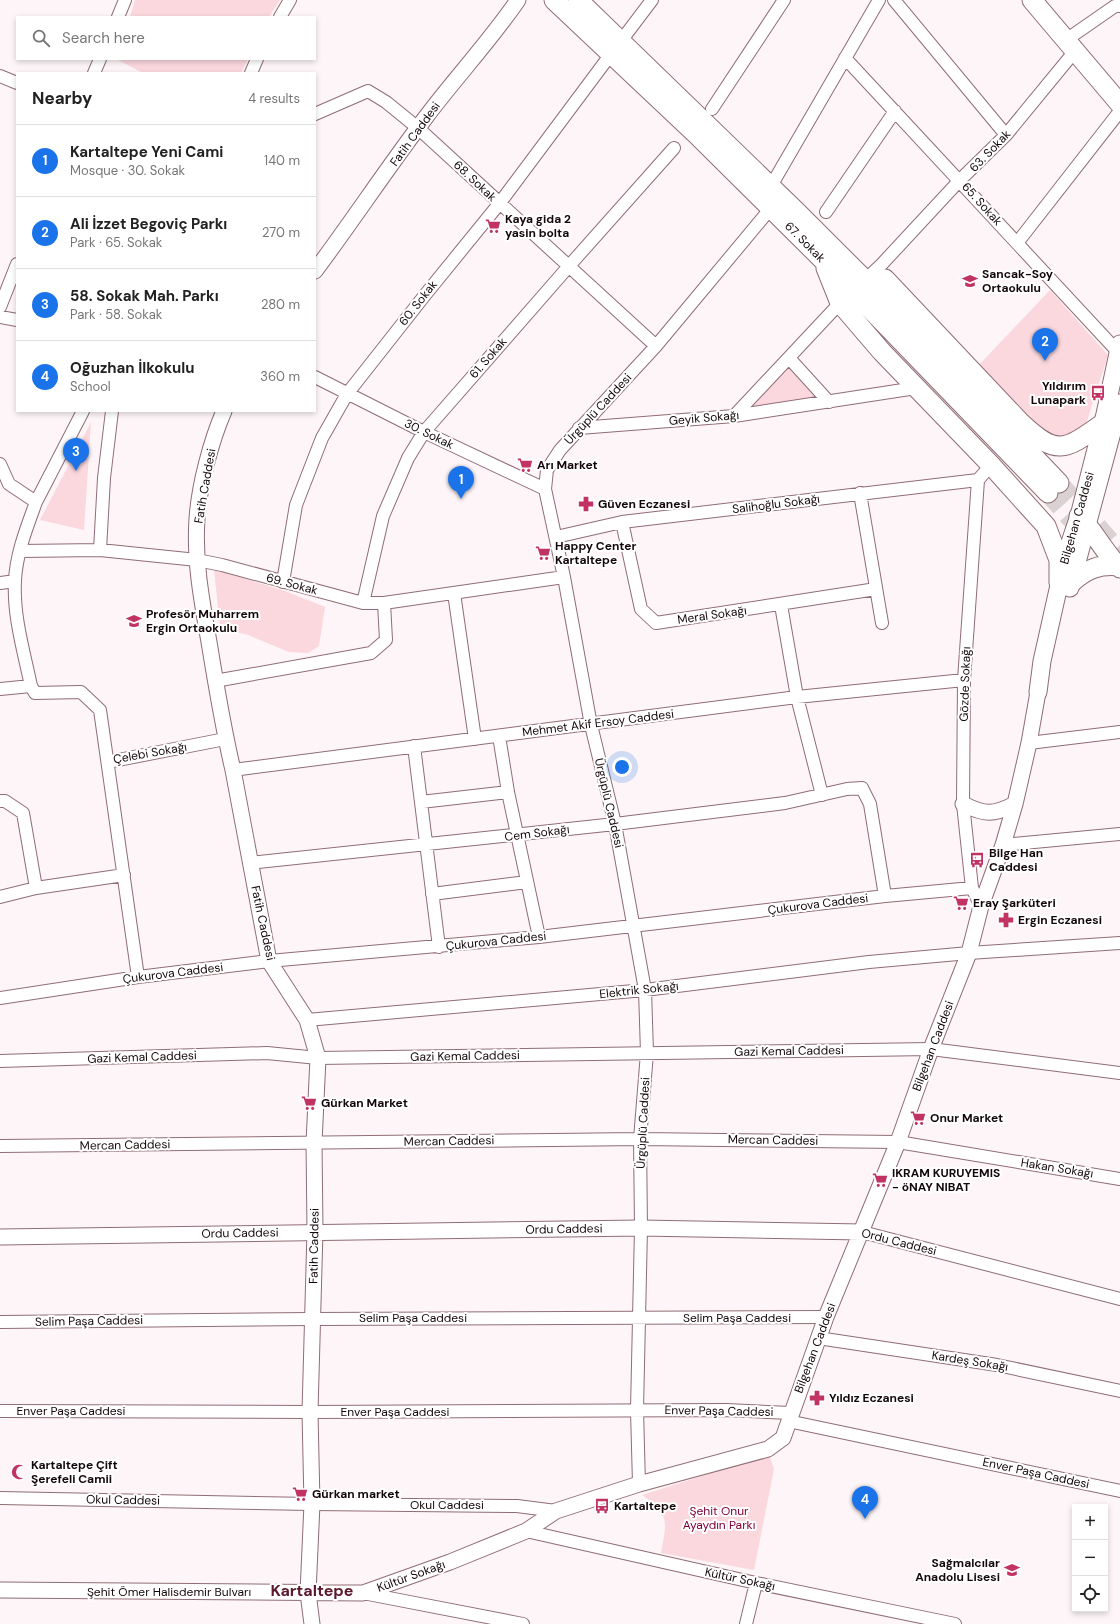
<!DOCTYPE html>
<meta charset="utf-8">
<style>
body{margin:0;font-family:"DM Sans",sans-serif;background:#f6f6f6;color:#222}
.controls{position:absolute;right:12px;bottom:12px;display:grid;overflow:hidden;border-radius:0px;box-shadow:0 2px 6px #0003}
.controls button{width:36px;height:36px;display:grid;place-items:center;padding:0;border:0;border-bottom:1px solid #e0e0e0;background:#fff;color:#222;font:20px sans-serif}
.you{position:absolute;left:622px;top:767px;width:14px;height:14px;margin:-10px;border:3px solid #fff;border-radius:50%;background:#1a73e8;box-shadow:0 0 0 6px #1a73e833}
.badge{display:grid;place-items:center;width:26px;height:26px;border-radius:50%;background:#1a73e8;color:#fff;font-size:13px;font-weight:700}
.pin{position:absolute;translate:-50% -33px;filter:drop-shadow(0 1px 2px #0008)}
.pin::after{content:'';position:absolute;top:21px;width:14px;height:12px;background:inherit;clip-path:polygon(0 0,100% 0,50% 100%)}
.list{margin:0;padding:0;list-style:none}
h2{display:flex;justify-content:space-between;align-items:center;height:52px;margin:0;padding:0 16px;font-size:17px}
h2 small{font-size:13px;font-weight:400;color:#767676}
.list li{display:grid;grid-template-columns:26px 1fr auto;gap:12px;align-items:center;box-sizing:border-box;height:72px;padding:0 16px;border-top:1px solid #e0e0e0}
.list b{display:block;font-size:15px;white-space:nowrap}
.list p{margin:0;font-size:13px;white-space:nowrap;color:#767676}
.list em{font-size:13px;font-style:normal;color:#767676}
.icon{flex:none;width:22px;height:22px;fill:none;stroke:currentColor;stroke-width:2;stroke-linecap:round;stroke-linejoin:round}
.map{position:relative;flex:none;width:1120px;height:1624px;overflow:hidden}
.search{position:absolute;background:#fff;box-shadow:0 2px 6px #0003;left:16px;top:16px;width:300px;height:44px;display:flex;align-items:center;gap:10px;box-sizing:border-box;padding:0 14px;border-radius:0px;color:#767676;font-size:15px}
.panel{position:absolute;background:#fff;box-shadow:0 2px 6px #0003;left:16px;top:72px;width:300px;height:340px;border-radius:0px}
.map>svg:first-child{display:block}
.green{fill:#fad8de}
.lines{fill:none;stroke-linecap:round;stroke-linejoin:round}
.primary-tunnel{stroke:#dad1d3;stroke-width:19;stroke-dasharray:19 10;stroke-linecap:butt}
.minor-casing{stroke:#906d74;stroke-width:14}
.tertiary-casing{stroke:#906d74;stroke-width:17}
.secondary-casing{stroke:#906d74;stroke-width:19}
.primary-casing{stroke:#906d74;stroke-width:21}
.minor{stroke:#fff;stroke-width:12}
.tertiary{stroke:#fff;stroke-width:15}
.secondary{stroke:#fff;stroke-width:17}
.primary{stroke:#fff;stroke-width:19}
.labels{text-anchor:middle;stroke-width:4;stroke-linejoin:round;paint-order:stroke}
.street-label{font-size:12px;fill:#14070a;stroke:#fff}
.poi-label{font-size:12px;font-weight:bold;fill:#14070a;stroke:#fff;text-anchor:start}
.park-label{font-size:12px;fill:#800038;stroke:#fff}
.district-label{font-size:16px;font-weight:bold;fill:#5c182d;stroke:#fff}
</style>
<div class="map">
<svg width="1120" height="1624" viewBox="0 0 1120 1624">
<rect width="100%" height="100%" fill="#fdf5f7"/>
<path class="green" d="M135,0H280L269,17H130Z
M116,59H248L241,73H143Z
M1050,290L1108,355L1087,421L1081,431L1060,440L1042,432L978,366Z
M790,366L819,399L747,408Z
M91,422L84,530L40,520Z
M214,569L285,591L325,607L319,646L308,653L289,652L248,635L220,628Z
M769,1455L774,1469L754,1570L661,1553C667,1520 670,1515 642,1495Z"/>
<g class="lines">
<path class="primary-tunnel" d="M1059,483L1120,552
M1048,493L1087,537"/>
<g class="minor-casing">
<path id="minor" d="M894,0L1006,135
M118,17L125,0
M280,17L290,0
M1066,40L1115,6H1120
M621,41L652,0
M845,58L1118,352
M94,73L100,59
M251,73L257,59
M0,76L17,83
M712,109L784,0
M315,114L368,91L386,102L418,128L656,346
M771,186L879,0
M826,212L895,111
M1017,243L1120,111
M865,280L882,264L960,180L1006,135L1075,51
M0,307L17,264
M0,317L17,320
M789,358L829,402
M315,377L424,432L545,489
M734,416L840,303
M579,428L734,416L916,388
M0,464L9,484L36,502C27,527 16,554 15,581C13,616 24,652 31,686L35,693L81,692L100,710L138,977
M978,480L964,680L963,804L972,888L981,906
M860,493L882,623
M36,502L83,411
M622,522L641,609L656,623L876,589
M556,537L622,522L978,480L991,465
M100,550L104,478L112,411
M20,551L100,550L197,560L222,565L363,603H384L564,577
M283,582L296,505L322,438L347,394L425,295L499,204L611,54
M0,583L15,581
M454,593L475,739
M363,603L383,516L408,458L424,432L569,266L674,148
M781,605L797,697L822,795
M215,681L371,653L386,640L384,603
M0,689L31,686
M499,736L508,792L539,937
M1029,743L1120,732
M414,746L439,947
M108,762L225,739
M233,770L797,697L964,680
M0,801H5L23,813L36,888
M421,802L508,792
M1003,845L1120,834
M250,863L615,824L785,803L847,789L862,788L870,804L885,896
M432,894L527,882
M0,897L36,888L124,875
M0,998L138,977L269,961L539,937L885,896L972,888
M307,1020L645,990L869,962L969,953L1120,943
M0,1061L267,1053L318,1058L931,1049L1120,1073
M0,1146L640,1139L898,1142L1120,1179
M862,1232L1120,1299
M0,1322L312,1319L826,1317
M818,1338L997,1365L1120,1391
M0,1411L310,1412L726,1410L790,1413
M788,1421L1120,1491
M639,1484L637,1410L641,1228L640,1139L647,1053L645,990L615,824L591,725L564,577L545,489L547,470L560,450L656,346L771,208
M0,1498L312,1504L517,1506L556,1511
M526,1531L756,1583L955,1624
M363,1593L523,1624
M746,1624L756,1583"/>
</g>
<g class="tertiary-casing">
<path id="tertiary" d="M315,271C353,220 388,167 426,117C456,77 490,41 518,0
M224,411C211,441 199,486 197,519C194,561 202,602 209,642C216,685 223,728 233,770L269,961L307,1020L318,1058L314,1143L315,1231L310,1412L312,1504L308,1593L312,1624
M963,804C985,815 993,815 1015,804
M0,1237L641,1228L862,1232
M0,1590L363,1593L450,1562L526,1531L556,1511L639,1484L768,1449L783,1438L826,1317L898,1142L931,1049L969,953L981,906L1003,845L1015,804L1029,743L1038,692"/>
</g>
<g class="secondary-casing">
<path id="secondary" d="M1070,588L1120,403
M1038,692L1042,661L1066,554L1079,516L1105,414L1120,344"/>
</g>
<g class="primary-casing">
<path id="primary" d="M554,0L695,133L822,259L1048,493
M578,0L797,212L865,280L1059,483
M1032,0L1120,104
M826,268L840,303L882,352L991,465L1046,526L1059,560V583
M865,280L885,279L1021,423C1057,457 1065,450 1102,424
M1079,516C1094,531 1104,552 1120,568
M1072,582C1087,569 1099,564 1119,566"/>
</g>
<use href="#minor" class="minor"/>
<use href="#tertiary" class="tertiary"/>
<use href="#secondary" class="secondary"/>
<use href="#primary" class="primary"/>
</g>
<defs>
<g id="supermarket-bare" transform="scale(1.2)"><path d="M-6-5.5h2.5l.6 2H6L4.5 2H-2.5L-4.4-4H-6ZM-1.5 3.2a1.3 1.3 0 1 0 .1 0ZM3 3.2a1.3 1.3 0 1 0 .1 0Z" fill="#c03362" stroke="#fff" stroke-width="2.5" paint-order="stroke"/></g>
<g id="school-bare" transform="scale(1.2)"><path d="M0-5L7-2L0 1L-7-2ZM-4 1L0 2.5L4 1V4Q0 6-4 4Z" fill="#c03362" stroke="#fff" stroke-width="2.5" paint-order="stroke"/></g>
<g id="bus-bare" transform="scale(1.2)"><path d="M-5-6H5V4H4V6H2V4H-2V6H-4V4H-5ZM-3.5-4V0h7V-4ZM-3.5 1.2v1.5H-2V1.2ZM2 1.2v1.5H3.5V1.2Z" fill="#c03362" stroke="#fff" stroke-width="2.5" paint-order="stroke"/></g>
<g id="pharmacy-bare" transform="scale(1.2)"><path d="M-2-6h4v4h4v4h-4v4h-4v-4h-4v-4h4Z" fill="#c03362" stroke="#fff" stroke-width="2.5" paint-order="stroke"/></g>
<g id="mosque-bare" transform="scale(1.2)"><path d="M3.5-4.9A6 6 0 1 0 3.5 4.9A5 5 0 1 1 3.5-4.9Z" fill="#c03362" stroke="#fff" stroke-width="2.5" paint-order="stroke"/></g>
</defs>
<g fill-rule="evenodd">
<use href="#supermarket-bare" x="493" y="226"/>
<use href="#school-bare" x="970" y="281"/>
<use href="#bus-bare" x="1098" y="393"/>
<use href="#supermarket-bare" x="525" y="465"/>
<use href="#pharmacy-bare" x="586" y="504"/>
<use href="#supermarket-bare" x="543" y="553"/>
<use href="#school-bare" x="134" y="621"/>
<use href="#bus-bare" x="977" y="860"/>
<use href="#supermarket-bare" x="961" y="903"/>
<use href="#pharmacy-bare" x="1006" y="920"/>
<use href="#supermarket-bare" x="309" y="1103"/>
<use href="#supermarket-bare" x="918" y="1118"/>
<use href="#supermarket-bare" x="880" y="1180"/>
<use href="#pharmacy-bare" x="817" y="1398"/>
<use href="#mosque-bare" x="19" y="1472"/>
<use href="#supermarket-bare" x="300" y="1494"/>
<use href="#bus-bare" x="602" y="1506"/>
<use href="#school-bare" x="1012" y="1570"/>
</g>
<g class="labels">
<g class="street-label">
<text transform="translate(415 134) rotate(-54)" y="4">Fatih Caddesi</text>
<text transform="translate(990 151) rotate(-46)" y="4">63. Sokak</text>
<text transform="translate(475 181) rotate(43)" y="4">68. Sokak</text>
<text transform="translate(982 204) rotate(48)" y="4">65. Sokak</text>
<text transform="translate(805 242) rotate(45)" y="4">67. Sokak</text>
<text transform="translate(418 303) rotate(-52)" y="4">60. Sokak</text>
<text transform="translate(488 358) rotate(-49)" y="4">61. Sokak</text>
<text transform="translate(598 409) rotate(-47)" y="4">Ürgüplü Caddesi</text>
<text transform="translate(704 418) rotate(-5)" y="4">Geyik Sokağı</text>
<text transform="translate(429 434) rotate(26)" y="4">30. Sokak</text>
<text transform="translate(205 486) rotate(-80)" y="4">Fatih Caddesi</text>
<text transform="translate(776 504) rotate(-7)" y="4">Salihoğlu Sokağı</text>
<text transform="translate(1077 518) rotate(-74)" y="4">Bilgehan Caddesi</text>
<text transform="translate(292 584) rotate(15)" y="4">69. Sokak</text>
<text transform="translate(712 615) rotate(-8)" y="4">Meral Sokağı</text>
<text transform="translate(965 684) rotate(-88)" y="4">Gözde Sokağı</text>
<text transform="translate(598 723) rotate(-7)" y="4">Mehmet Akif Ersoy Caddesi</text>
<text transform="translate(150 753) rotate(-10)" y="4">Çelebi Sokağı</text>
<text transform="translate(609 803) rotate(77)" y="4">Ürgüplü Caddesi</text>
<text transform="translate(537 833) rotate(-7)" y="4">Cem Sokağı</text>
<text transform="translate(818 904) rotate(-7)" y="4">Çukurova Caddesi</text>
<text transform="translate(263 923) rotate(78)" y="4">Fatih Caddesi</text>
<text transform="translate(496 941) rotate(-6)" y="4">Çukurova Caddesi</text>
<text transform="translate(173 973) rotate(-7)" y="4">Çukurova Caddesi</text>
<text transform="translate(639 990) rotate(-6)" y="4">Elektrik Sokağı</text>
<text transform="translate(933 1046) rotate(-69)" y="4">Bilgehan Caddesi</text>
<text transform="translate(789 1051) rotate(-1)" y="4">Gazi Kemal Caddesi</text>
<text transform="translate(465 1056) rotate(-1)" y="4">Gazi Kemal Caddesi</text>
<text transform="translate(142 1057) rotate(-2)" y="4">Gazi Kemal Caddesi</text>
<text transform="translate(643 1123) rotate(-87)" y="4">Ürgüplü Caddesi</text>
<text transform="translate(773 1140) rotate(1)" y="4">Mercan Caddesi</text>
<text transform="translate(449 1141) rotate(-1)" y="4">Mercan Caddesi</text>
<text transform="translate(125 1145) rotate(-1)" y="4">Mercan Caddesi</text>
<text transform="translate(1057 1168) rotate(9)" y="4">Hakan Sokağı</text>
<text transform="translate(564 1229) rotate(-1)" y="4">Ordu Caddesi</text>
<text transform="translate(240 1233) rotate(-1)" y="4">Ordu Caddesi</text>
<text transform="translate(899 1242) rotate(14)" y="4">Ordu Caddesi</text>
<text transform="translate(314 1246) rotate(-89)" y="4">Fatih Caddesi</text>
<text x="413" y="1322">Selim Paşa Caddesi</text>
<text x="737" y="1322">Selim Paşa Caddesi</text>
<text transform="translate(89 1321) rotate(-1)" y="4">Selim Paşa Caddesi</text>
<text transform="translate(815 1348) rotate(-69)" y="4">Bilgehan Caddesi</text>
<text transform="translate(970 1361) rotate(9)" y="4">Kardeş Sokağı</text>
<text x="71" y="1415">Enver Paşa Caddesi</text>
<text transform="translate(719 1411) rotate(1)" y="4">Enver Paşa Caddesi</text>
<text x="395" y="1416">Enver Paşa Caddesi</text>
<text transform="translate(1036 1473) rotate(12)" y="4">Enver Paşa Caddesi</text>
<text transform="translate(123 1500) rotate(1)" y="4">Okul Caddesi</text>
<text x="447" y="1509">Okul Caddesi</text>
<text transform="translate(411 1576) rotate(-20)" y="4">Kültür Sokağı</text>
<text transform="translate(740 1579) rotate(12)" y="4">Kültür Sokağı</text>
<text x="169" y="1596">Şehit Ömer Halisdemir Bulvarı</text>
</g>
<g class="poi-label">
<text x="505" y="223">Kaya gida 2<tspan x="505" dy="14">yasin bolta</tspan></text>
<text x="982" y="278">Sancak-Soy<tspan x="982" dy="14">Ortaokulu</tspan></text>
<text x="1086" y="390" text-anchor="end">Yıldırım<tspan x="1086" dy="14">Lunapark</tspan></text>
<text x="537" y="469">Arı Market</text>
<text x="598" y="508">Güven Eczanesi</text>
<text x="555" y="550">Happy Center<tspan x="555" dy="14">Kartaltepe</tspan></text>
<text x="146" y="618">Profesör Muharrem<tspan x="146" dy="14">Ergin Ortaokulu</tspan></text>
<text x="989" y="857">Bilge Han<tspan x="989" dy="14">Caddesi</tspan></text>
<text x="973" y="907">Eray Şarküteri</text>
<text x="1018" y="924">Ergin Eczanesi</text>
<text x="321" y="1107">Gürkan Market</text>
<text x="930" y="1122">Onur Market</text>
<text x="892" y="1177">IKRAM KURUYEMIS<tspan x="892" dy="14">- öNAY NIBAT</tspan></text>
<text x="829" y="1402">Yıldız Eczanesi</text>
<text x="31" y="1469">Kartaltepe Çift<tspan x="31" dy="14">Şerefeli Camii</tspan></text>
<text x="312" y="1498">Gürkan market</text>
<text x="614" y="1510">Kartaltepe</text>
<text x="1000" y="1567" text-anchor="end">Sağmalcılar<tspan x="1000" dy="14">Anadolu Lisesi</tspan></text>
</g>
<g class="park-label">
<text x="719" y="1515">Şehit Onur<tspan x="719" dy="14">Ayaydın Parkı</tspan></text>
</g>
<g class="district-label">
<text x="312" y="1596">Kartaltepe</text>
</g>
</g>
</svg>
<div class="controls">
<button>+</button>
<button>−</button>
<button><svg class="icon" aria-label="locate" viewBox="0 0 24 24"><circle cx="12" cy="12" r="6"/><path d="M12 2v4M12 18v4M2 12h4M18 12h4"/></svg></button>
</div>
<div class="you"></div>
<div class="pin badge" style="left:461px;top:499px">1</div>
<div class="pin badge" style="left:1045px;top:361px">2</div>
<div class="pin badge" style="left:76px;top:471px">3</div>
<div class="pin badge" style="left:865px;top:1519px">4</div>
<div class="search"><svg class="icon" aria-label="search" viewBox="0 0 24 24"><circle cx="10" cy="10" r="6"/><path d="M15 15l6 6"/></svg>Search here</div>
<section class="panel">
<h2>Nearby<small>4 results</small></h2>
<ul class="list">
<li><span class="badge">1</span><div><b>Kartaltepe Yeni Cami</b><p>Mosque · 30. Sokak</p></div><em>140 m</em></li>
<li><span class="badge">2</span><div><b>Ali İzzet Begoviç Parkı</b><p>Park · 65. Sokak</p></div><em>270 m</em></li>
<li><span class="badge">3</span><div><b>58. Sokak Mah. Parkı</b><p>Park · 58. Sokak</p></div><em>280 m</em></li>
<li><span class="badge">4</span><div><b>Oğuzhan İlkokulu</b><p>School</p></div><em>360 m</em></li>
</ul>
</section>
</div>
